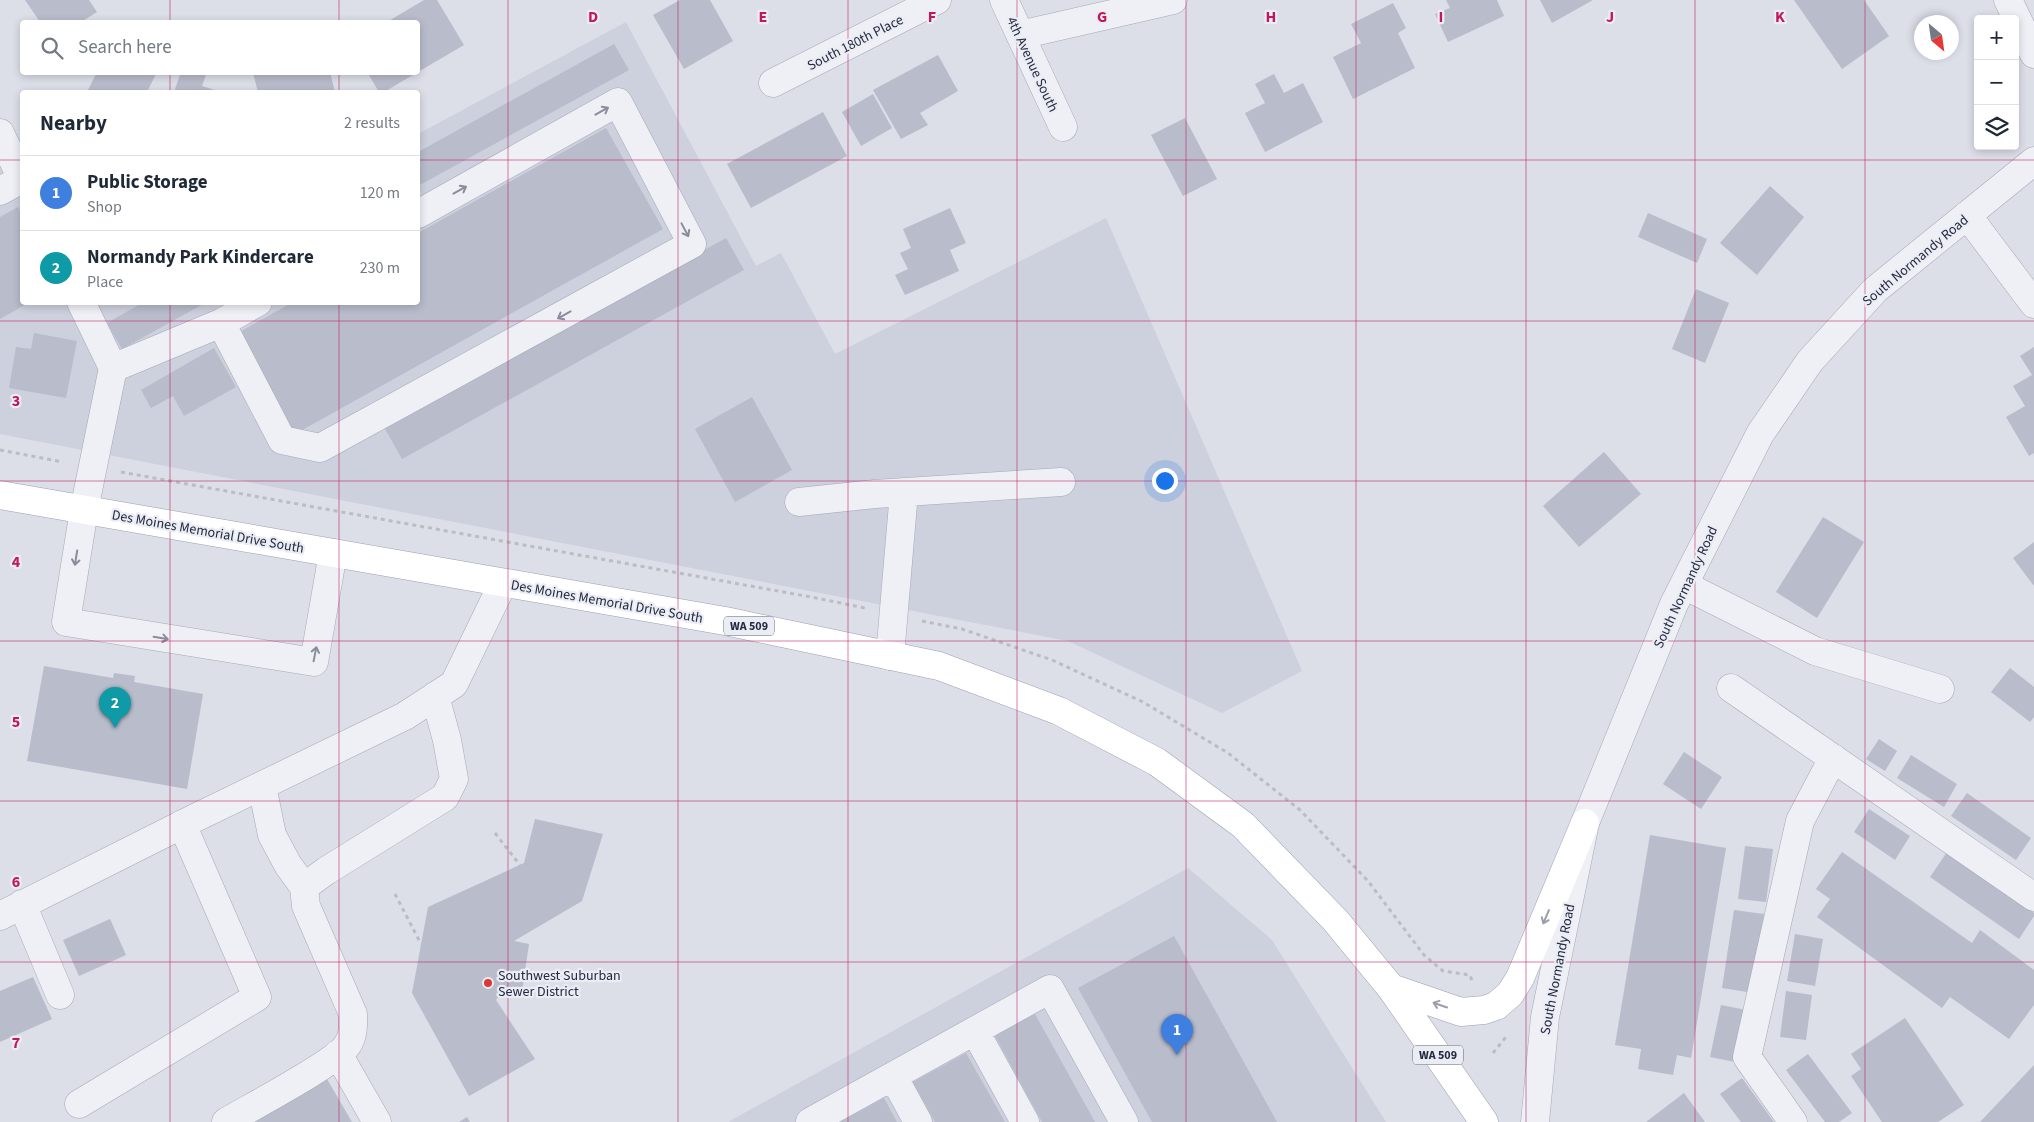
<!DOCTYPE html>
<meta charset="utf-8">
<style>
body{margin:0;font-family:"Source Sans 3",sans-serif;background:#f2f2f3;color:#1f2937}
.controls{position:absolute;right:15px;top:15px;display:grid;overflow:hidden;border-radius:5px;box-shadow:0 2px 8px #0003}
.controls button{width:45px;height:45px;display:grid;place-items:center;padding:0;border:0;border-bottom:1px solid #e0e1e3;background:#fff;color:#1f2937;font:25px sans-serif}
.compass{position:absolute;left:1914px;top:15px;width:45px;height:45px;border-radius:50%;background:#fff;box-shadow:0 2px 8px #0003;rotate:151deg}
.you{position:absolute;left:1164px;top:480px;width:18px;height:18px;margin:-12px;border:4px solid #fff;border-radius:50%;background:#1a73e8;box-shadow:0 0 0 8px #1a73e833}
.badge{display:grid;place-items:center;width:32px;height:32px;border-radius:50%;background:#b45309;color:#fff;font-size:16px;font-weight:700}
.pin{position:absolute;translate:-50% -41px;filter:drop-shadow(0 1px 2px #0008)}
.pin::after{content:'';position:absolute;top:26px;width:18px;height:15px;background:inherit;clip-path:polygon(0 0,100% 0,50% 100%)}
.list{margin:0;padding:0;list-style:none}
h2{display:flex;justify-content:space-between;align-items:center;height:65px;margin:0;padding:0 20px;font-size:21px}
h2 small{font-size:16px;font-weight:400;color:#747a83}
.list li{display:grid;grid-template-columns:32px 1fr auto;gap:15px;align-items:center;box-sizing:border-box;height:75px;padding:0 20px;border-top:1px solid #e0e1e3}
.list b{display:block;font-size:19px;white-space:nowrap}
.list p{margin:0;font-size:16px;white-space:nowrap;color:#747a83}
.list em{font-size:16px;font-style:normal;color:#747a83}
.icon{flex:none;width:28px;height:28px;fill:none;stroke:currentColor;stroke-width:2;stroke-linecap:round;stroke-linejoin:round}
.map{position:relative;flex:none;width:2034px;height:1122px;overflow:hidden}
.search{position:absolute;background:#fff;box-shadow:0 2px 8px #0003;left:20px;top:20px;width:400px;height:55px;display:flex;align-items:center;gap:12px;box-sizing:border-box;padding:0 18px;border-radius:5px;color:#747a83;font-size:19px}
.panel{position:absolute;background:#fff;box-shadow:0 2px 8px #0003;left:20px;top:90px;width:400px;height:215px;border-radius:5px}
.map>svg:first-child{display:block}
.built{fill:#cdd0dd}
.building{fill:#b8bccb}
.lines{fill:none;stroke-linecap:round;stroke-linejoin:round}
.minor-casing{stroke:#a5a8b5;stroke-width:29}
.major-casing{stroke:#9a9fb4;stroke-width:29}
.path{stroke:#babcc6;stroke-width:3;stroke-dasharray:4 4;stroke-linecap:butt}
.minor{stroke:#eff0f6;stroke-width:28}
.major{stroke:#fff;stroke-width:28}
.oneway{stroke:#8a8c9a}
.oneway2{stroke:#9c9fa9}
.grid{fill:none;stroke:#c2185b;stroke-width:1;stroke-opacity:0.55}
.poi-dot{fill:#db3933;stroke:#ebedf5;stroke-width:2}
.labels{text-anchor:middle;stroke-width:4.5;stroke-linejoin:round;paint-order:stroke}
.shield{fill:#ebedf5;stroke:#606476;stroke-width:1}
.shield-label{font-size:12px;font-weight:bold;fill:#24293f}
.street-label{font-size:14px;fill:#24293f;stroke:#ebedf5}
.poi-label{font-size:14px;fill:#24293f;stroke:#ebedf5;text-anchor:start}
.grid-label{font-size:16px;text-anchor:middle;font-weight:bold;fill:#c2185b;stroke:#ebedf5;stroke-width:4.5;stroke-linejoin:round;paint-order:stroke}
</style>
<div class="map">
<svg width="2034" height="1122" viewBox="0 0 2034 1122">
<rect width="100%" height="100%" fill="#dcdee8"/>
<path class="built" d="M626,22L756,266L781,253L835,354L1106,218L1302,671L1222,713L1068,641L0,434V121L22,168V302L87,303L91,309L103,302H418V134Z
M1188,868L1272,940L1386,1122H728Z"/>
<path class="building" d="M25,0H89L97,12L81,22H40Z
M424,0H437L464,45L384,92H379L367,72H418V22H387Z
M680,0H710L733,41L684,69L653,15Z
M1446,0H1497L1504,16L1448,42L1435,14L1450,8Z
M1540,0H1593L1552,23Z
M1794,0H1864L1889,36L1842,69Z
M1393,3L1406,28L1398,33L1415,68L1353,99L1333,57L1361,43L1351,24Z
M614,44L629,70L418,186V152Z
M938,55L958,91L920,113L928,125L901,139L873,90Z
M97,72H157L147,92H87Z
M181,72H207L202,86L221,92H174Z
M257,72H330L335,92H258L253,73Z
M1274,74L1284,93L1303,83L1323,122L1265,152L1245,113L1265,103L1255,84Z
M873,94L892,128L861,146L842,112Z
M823,112L847,156L751,208L727,164Z
M1185,118L1217,179L1183,196L1151,135Z
M606,128L663,229L295,434L238,333L293,302H418V233Z
M1770,186L1804,217L1757,275L1720,243Z
M18,207L22,215V302H30L0,319V217Z
M950,208L966,243L950,250L959,271L905,295L895,275L908,269L900,253L911,248L903,229Z
M1648,213L1707,239L1697,263L1638,237Z
M726,238L744,270L402,459L384,427Z
M1696,289L1729,303L1705,363L1672,349Z
M144,302H207L122,349L107,323Z
M34,333L77,341L66,398L9,388L16,347L31,349Z
M2034,347V453L2029,456L2006,417L2025,406L2013,386L2032,375L2020,356Z
M214,348L236,387L184,416L173,396L151,408L141,390Z
M752,397L792,470L735,502L695,429Z
M1604,452L1641,494L1579,547L1543,506Z
M1823,517L1864,542L1817,618L1776,592Z
M2034,542V586L2013,558Z
M44,666L113,678L114,673L135,676L134,682L203,694L187,789L27,761Z
M2010,668L2034,687V717L2030,722L1991,692Z
M1879,739L1897,751L1885,771L1866,759Z
M1684,752L1722,777L1701,809L1663,784Z
M1911,755L1957,784L1944,807L1897,778Z
M1967,793L2031,838L2016,860L1951,816Z
M1869,809L1910,836L1895,860L1854,832Z
M535,819L603,834L582,901L514,941L529,944L522,992L504,988L496,1000L535,1059L469,1096L412,993L428,907L524,863Z
M1650,835L1726,848L1691,1058L1677,1055L1673,1075L1638,1069L1641,1049L1615,1045Z
M1745,846L1773,849L1766,902L1738,899Z
M1842,852L1972,943L1980,930L2034,970V1005L2009,1039L1950,997L1942,1008L1817,917L1830,899L1816,889Z
M1947,852L2034,913V916L2019,939L1930,877Z
M1734,910L1764,914L1753,993L1722,988Z
M110,919L126,955L79,976L63,940Z
M1795,934L1823,939L1815,986L1787,981Z
M1174,936L1277,1122H1152L1078,988Z
M33,977L52,1019L0,1042V991Z
M1786,991L1812,995L1806,1040L1780,1037Z
M1721,1005L1751,1011L1740,1063L1710,1057Z
M1035,1014L1095,1122H1042L995,1036Z
M1905,1018L1964,1105L1938,1122H1882L1851,1076L1861,1069L1851,1054Z
M966,1053L1005,1122H935L913,1082Z
M1808,1054L1852,1113L1839,1122H1825L1786,1070Z
M2034,1065V1122H1980Z
M1742,1078L1774,1122H1741L1720,1094Z
M327,1079L352,1122H252Z
M1684,1093L1705,1122H1646Z
M884,1098L897,1122H840Z
M467,1117L470,1122H459Z"/>
<g class="lines">
<g class="minor-casing">
<path id="minor" d="M1004,0L1063,127
M2008,0L2034,54
M1020,35L1173,0
M773,83L937,0
M0,133L22,179L0,191
M1967,215L2034,304
M81,302L113,368L84,510L66,622L314,662L333,553
M221,323L282,440L320,448L692,244L618,102L418,214
M113,368L221,323L258,302
M799,502L875,494L1061,482
M1684,585L1815,651L1940,689
M890,656L904,492
M1731,688L2034,897
M262,786L272,835L288,865L304,887
M22,904L60,995
M0,916L197,817L405,716L454,684L503,583
M975,1031L1025,1122
M338,1054L377,1122
M893,1076L918,1122
M79,1104L257,997L182,824
M226,1122C249,1108 338,1062 348,1044C354,1034 353,1025 353,1014L306,906L304,887L326,871L445,797L454,779L447,740L435,696
M810,1122L1050,989L1124,1122
M1535,1122L1545,1017L1585,823L1674,604L1760,434L1810,361L1875,290L2034,161
M1793,1122L1747,1057L1800,821L1833,758"/>
</g>
<g class="major-casing">
<path id="major" d="M0,495L725,621L939,666L1059,711L1157,762L1243,825L1336,921L1391,988L1484,1122
M1391,988L1461,1012L1484,1010L1496,1006L1510,994L1520,978L1585,823"/>
</g>
<path class="path" d="M0,450L63,462
M121,472L811,597L865,608
M922,621L962,629L1052,660L1143,702L1228,753L1300,810L1368,881L1424,955L1443,971L1470,975L1472,981
M495,833L520,865
M395,894L421,944
M1493,1053L1506,1037"/>
<use href="#minor" class="minor"/>
<use href="#major" class="major"/>
</g>
<defs><path id="oneway-shaft" d="M-6 0H5M1.5-3L5.5 0L1.5 3" fill="none" stroke-width="1.6" stroke-linecap="round" stroke-linejoin="round" transform="scale(1.25)"/></defs>
<g class="oneway">
<use href="#oneway-shaft" transform="translate(602 111) rotate(-29)"/>
<use href="#oneway-shaft" transform="translate(460 190) rotate(-29)"/>
<use href="#oneway-shaft" transform="translate(685 230) rotate(62)"/>
<use href="#oneway-shaft" transform="translate(564 315) rotate(151)"/>
<use href="#oneway-shaft" transform="translate(76 558) rotate(99)"/>
<use href="#oneway-shaft" transform="translate(161 638) rotate(9)"/>
<use href="#oneway-shaft" transform="translate(315 654) rotate(-79)"/>
</g>
<g class="oneway2">
<use href="#oneway-shaft" transform="translate(1546 917) rotate(113)"/>
<use href="#oneway-shaft" transform="translate(1440 1005) rotate(-161)"/>
</g>
<path class="grid" d="M170,0V22M339,0V22M508,0V1122M678,0V1122M848,0V1122M1017,0V1122M1186,0V1122M1356,0V1122M1526,0V1122M1695,0V1122M1865,0V1122M170,72V92M339,72V92M0,160H22M418,160H2034M170,302V1122M339,302V1122M0,321H2034M0,481H2034M0,641H2034M0,801H2034M0,962H2034"/>
<circle class="poi-dot" cx="488" cy="983" r="5"/>
<g class="labels">
<g class="shield">
<rect x="724" y="616.5" width="50" height="19" rx="4"/>
<rect x="1413" y="1045.5" width="50" height="19" rx="4"/>
</g>
<g class="shield-label">
<text x="749" y="630">WA 509</text>
<text x="1438" y="1059">WA 509</text>
</g>
<g class="street-label">
<text transform="translate(855 42) rotate(-27)" y="5">South 180th Place</text>
<text transform="translate(1033 64) rotate(65)" y="5">4th Avenue South</text>
<text transform="translate(1915 260) rotate(-40)" y="5">South Normandy Road</text>
<text transform="translate(208 531) rotate(10)" y="5">Des Moines Memorial Drive South</text>
<text transform="translate(1685 587) rotate(-65)" y="5">South Normandy Road</text>
<text transform="translate(607 601) rotate(10)" y="5">Des Moines Memorial Drive South</text>
<text transform="translate(1557 969) rotate(-79)" y="5">South Normandy Road</text>
</g>
<g class="poi-label">
<text x="498" y="980">Southwest Suburban<tspan x="498" dy="16">Sewer District</tspan></text>
</g>
</g>
<g class="grid-label">
<text x="593" y="22">D</text>
<text x="763" y="22">E</text>
<text x="932" y="22">F</text>
<text x="1102" y="22">G</text>
<text x="1271" y="22">H</text>
<text x="1441" y="22">I</text>
<text x="1610" y="22">J</text>
<text x="1780" y="22">K</text>
<text x="16" y="406">3</text>
<text x="16" y="567">4</text>
<text x="16" y="727">5</text>
<text x="16" y="887">6</text>
<text x="16" y="1048">7</text>
</g>
</svg>
<div class="controls">
<button>+</button>
<button>−</button>
<button><svg class="icon" aria-label="layers" viewBox="0 0 24 24"><path d="M12 4l9 5-9 5-9-5zM3 14l9 5 9-5"/></svg></button>
</div>
<svg class="compass" viewBox="-18 -18 36 36"><path d="M0-13l5 13h-10z" fill="#e53935"/><path d="M0 13l5-13h-10z" fill="#747a83"/></svg>
<div class="you"></div>
<div class="pin badge" style="left:1177px;top:1055px;background:#3f7fe0">1</div>
<div class="pin badge" style="left:115px;top:728px;background:#0f9aa8">2</div>
<div class="search"><svg class="icon" aria-label="search" viewBox="0 0 24 24"><circle cx="10" cy="10" r="6"/><path d="M15 15l6 6"/></svg>Search here</div>
<section class="panel">
<h2>Nearby<small>2 results</small></h2>
<ul class="list">
<li><span class="badge" style="background:#3f7fe0">1</span><div><b>Public Storage</b><p>Shop</p></div><em>120 m</em></li>
<li><span class="badge" style="background:#0f9aa8">2</span><div><b>Normandy Park Kindercare</b><p>Place</p></div><em>230 m</em></li>
</ul>
</section>
</div>
